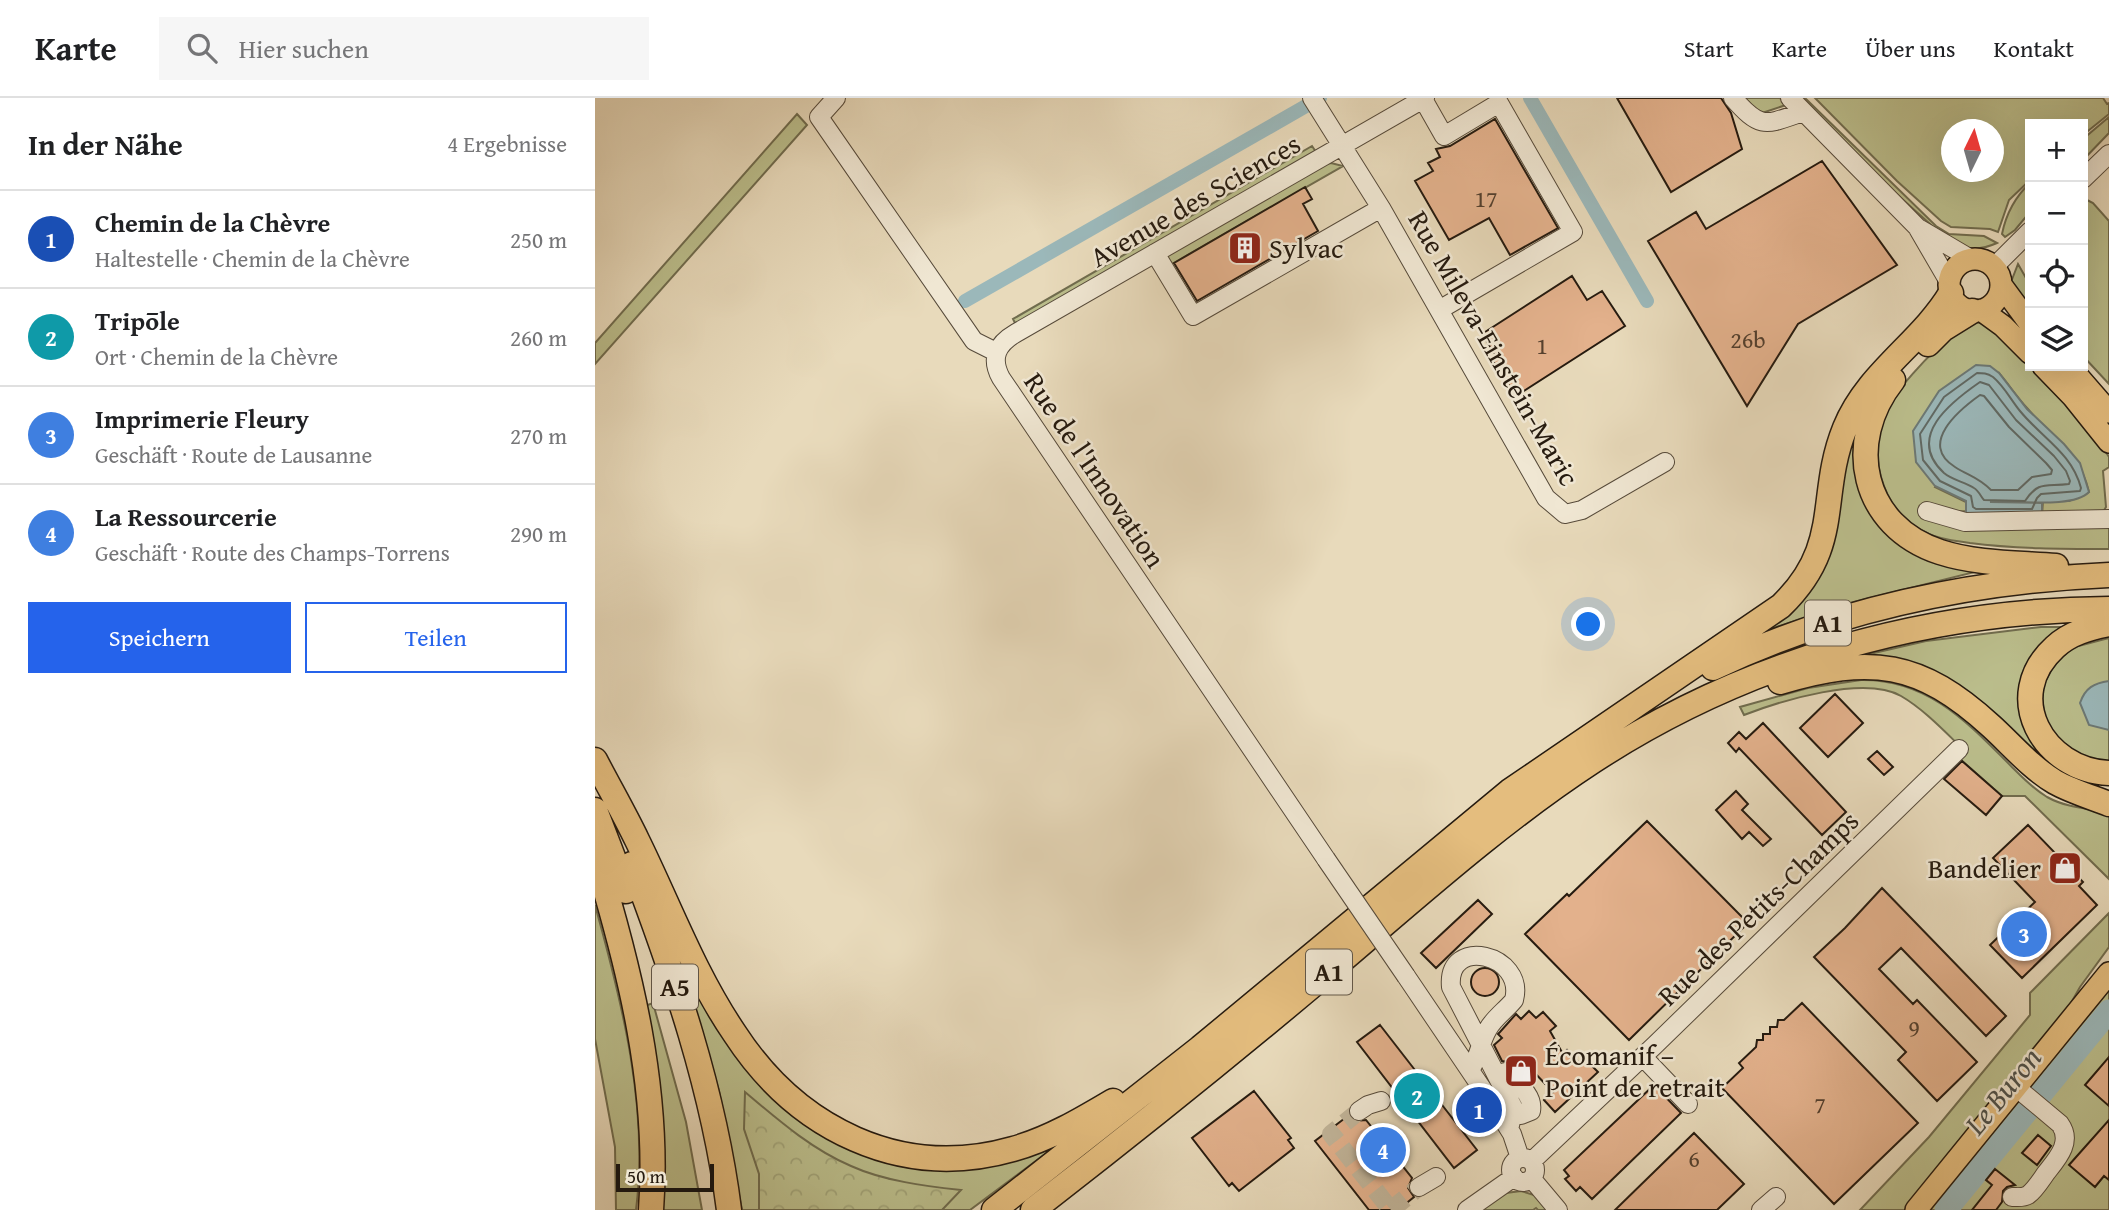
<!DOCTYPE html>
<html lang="de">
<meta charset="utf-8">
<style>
body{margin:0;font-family:"Gentium Book Plus",serif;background:#f6f6f6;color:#202124}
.controls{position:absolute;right:21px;top:21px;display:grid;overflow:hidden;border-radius:0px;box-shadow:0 7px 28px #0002}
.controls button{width:63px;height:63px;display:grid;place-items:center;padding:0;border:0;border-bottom:2px solid #e0e0e0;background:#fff;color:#202124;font:35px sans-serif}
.compass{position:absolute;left:1346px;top:21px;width:63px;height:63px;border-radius:50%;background:#fff;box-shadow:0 7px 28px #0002;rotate:5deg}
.scale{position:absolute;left:21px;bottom:18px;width:98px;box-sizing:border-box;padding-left:7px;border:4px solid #251a0f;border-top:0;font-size:19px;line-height:24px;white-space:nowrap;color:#251a0f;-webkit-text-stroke:5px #f0e7d3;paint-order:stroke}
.you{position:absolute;left:994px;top:527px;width:24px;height:24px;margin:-18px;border:5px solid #fff;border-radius:50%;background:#1a73e8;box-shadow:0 0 0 10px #1a73e833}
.badge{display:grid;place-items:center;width:46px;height:46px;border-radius:50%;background:#2563eb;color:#fff;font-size:23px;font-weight:700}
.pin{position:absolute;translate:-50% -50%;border:4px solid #fff;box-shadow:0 2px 7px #0006}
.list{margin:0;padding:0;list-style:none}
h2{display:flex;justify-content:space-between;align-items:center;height:91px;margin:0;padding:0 28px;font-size:30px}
h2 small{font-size:23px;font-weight:400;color:#757577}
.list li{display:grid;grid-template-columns:46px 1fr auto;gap:21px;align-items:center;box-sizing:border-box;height:98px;padding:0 28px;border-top:2px solid #e0e0e0}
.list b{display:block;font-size:26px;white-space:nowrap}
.list p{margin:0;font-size:23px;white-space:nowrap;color:#757577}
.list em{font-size:23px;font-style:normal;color:#757577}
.actions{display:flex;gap:14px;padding:21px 28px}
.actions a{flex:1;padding:16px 0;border:2px solid #2563eb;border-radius:0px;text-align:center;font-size:24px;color:#2563eb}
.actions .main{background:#2563eb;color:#fff}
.icon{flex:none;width:38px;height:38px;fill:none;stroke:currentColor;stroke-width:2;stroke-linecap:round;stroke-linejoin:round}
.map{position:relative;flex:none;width:1514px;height:1112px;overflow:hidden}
header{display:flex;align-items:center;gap:42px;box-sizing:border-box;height:98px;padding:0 35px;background:#fff;border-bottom:2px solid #e0e0e0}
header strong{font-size:33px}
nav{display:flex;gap:38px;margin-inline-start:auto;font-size:24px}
.search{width:490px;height:63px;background:#f6f6f6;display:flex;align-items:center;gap:18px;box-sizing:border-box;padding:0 24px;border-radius:0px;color:#757577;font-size:26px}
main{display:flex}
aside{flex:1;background:#fff}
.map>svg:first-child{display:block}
.grass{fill:#bbbe8c;stroke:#706c4e;stroke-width:2;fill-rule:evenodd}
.forest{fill:url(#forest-crowns);stroke:#706c4e;stroke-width:2}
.water{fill:#9bb8ba;stroke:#6c7976;stroke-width:2}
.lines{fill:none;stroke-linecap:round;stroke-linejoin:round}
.shore{stroke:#606964;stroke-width:2}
.canal{stroke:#9bb8ba;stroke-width:14}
.river{stroke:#9bb8ba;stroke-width:23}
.building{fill:#e3b18c;stroke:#251a0f;stroke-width:2}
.minor-tunnel{stroke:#c1b499;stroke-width:18;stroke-dasharray:18 9;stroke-linecap:butt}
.minor-casing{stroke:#564a3a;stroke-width:20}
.major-casing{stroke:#251a0f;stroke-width:24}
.highway-casing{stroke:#251a0f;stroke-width:27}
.minor{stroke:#f0e7d3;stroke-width:18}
.major{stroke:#e4bd7e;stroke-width:21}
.highway{stroke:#e4bd7e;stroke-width:24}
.minor-bridge-casing{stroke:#564a3a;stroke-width:20;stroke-linecap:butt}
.minor-bridge{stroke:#f0e7d3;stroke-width:18}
.labels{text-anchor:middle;stroke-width:5;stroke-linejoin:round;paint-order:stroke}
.number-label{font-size:24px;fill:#54402e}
.shield{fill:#f0e7d3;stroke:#62584a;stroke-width:2}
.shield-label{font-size:26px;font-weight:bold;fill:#251a0f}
.street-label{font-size:28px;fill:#251a0f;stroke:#f0e7d3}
.poi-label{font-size:28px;fill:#251a0f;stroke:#f0e7d3;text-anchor:start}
.water-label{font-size:30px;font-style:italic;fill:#4e514b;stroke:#f0e7d3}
</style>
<header>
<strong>Karte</strong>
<div class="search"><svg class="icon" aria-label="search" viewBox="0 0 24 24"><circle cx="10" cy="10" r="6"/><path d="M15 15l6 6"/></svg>Hier suchen</div>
<nav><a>Start</a><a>Karte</a><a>Über uns</a><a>Kontakt</a></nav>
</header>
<main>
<aside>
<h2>In der Nähe<small>4 Ergebnisse</small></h2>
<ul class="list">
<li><span class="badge" style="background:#1a4fb4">1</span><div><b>Chemin de la Chèvre</b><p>Haltestelle · Chemin de la Chèvre</p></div><em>250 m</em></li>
<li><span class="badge" style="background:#0f9aa8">2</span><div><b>Tripōle</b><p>Ort · Chemin de la Chèvre</p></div><em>260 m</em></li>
<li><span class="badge" style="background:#3f7fe0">3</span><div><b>Imprimerie Fleury</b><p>Geschäft · Route de Lausanne</p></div><em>270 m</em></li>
<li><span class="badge" style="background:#3f7fe0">4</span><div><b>La Ressourcerie</b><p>Geschäft · Route des Champs-Torrens</p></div><em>290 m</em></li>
</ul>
<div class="actions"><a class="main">Speichern</a><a>Teilen</a></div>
</aside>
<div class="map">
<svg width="1514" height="1112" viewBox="0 0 1514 1112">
<defs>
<pattern id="forest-crowns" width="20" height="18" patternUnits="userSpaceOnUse" patternTransform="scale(1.75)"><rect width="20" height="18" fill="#bbbe8c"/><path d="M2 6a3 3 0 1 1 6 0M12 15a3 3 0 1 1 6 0" fill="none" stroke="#a1a378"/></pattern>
</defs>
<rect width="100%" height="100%" fill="#e8dabb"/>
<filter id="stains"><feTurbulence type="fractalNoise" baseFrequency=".00286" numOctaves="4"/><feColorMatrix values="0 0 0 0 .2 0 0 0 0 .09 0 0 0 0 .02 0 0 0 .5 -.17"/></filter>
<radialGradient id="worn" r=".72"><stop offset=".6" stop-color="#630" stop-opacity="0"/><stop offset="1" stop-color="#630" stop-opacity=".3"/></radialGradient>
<path class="grass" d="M1149,0H1185L1191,7L1164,16Z
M1206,0H1210L1341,128L1354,136L1389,138L1402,145C1384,153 1372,152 1354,143L1277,74Z
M1220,0H1508L1512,6L1514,5V16L1488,37V26H1435V82L1414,102L1403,134L1395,131L1356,129L1346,123L1302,83ZM1356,32H1398V74H1356Z
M202,16L212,27L0,266V245Z
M1514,19V35L1488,62V41Z
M717,48L721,54L421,227L418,221Z
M736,65L748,68L577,166L571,157L729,66Z
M1435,85V114L1420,132L1410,139L1407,136C1411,116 1420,99 1435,85Z
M1492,102L1498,105L1514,123V286L1488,258V103Z
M1423,166L1431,180L1435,211L1416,184Z
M1380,224C1414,227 1486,322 1509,351L1514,359V369L1508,373L1511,409L1508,414L1447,418L1448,403H1474L1494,394C1483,350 1459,342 1432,310C1422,299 1414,287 1404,275L1340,389L1371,404V413L1328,415L1514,429V451C1468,451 1421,451 1375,445C1362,443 1346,442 1334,436C1290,417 1275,367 1286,324C1292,299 1340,250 1361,234C1367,230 1374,228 1380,224Z
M1287,287L1279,412L1388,472L1259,504L1169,533L1190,512L1249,345Z
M1446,529H1475L1429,606L1503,683V686L1467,677L1432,649L1266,558L1331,543Z
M1514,540V664C1504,661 1491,661 1482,657C1455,645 1438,605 1453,578C1460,564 1471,556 1482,546L1484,548Z
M1266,582C1332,581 1371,623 1415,667C1427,679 1437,690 1452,699C1472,710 1492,710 1514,714V781L1430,698H1407L1365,661L1371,654C1351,635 1330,612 1306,598C1269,577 1185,603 1149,617L1145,609L1213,590Z
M0,807C27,904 54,1011 41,1112H21L20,1049L0,941Z
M1514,815V849L1485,889L1468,919L1312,1112H1265L1334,1039L1435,917V895Z
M77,834L134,937L282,1056L469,1042L375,1112H147L124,993Z
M1514,886V1112H1331Z
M58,905L91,1024L107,1112H65L47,909Z
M926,1093L939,1097L955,1112H943L941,1110L938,1112H886L911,1095Z"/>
<path class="forest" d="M150,994C182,1021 216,1051 256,1068C289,1083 330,1088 366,1092L347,1112H164V1076L149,1031Z"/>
<path class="water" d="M1381,267L1395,268L1404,275L1432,311L1469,346L1485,365L1494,394C1478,411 1419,402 1395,404L1447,405V418H1371V403L1340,388L1321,364L1318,333L1344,293Z
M1514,583V632L1494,627L1485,605C1490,590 1499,585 1514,583Z"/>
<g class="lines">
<path class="shore" d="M1382,275C1388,275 1392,275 1398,279C1409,288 1416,302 1425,313C1447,340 1477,355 1486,390L1485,393L1446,396L1442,400L1437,411H1381L1378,409L1376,398L1345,383L1328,362L1325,336L1349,299Z
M1385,284L1394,287L1421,322L1459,358L1471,373L1475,383L1474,386C1451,389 1444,382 1430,403L1389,402C1386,399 1384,393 1379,390C1370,384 1357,382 1349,375C1310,339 1356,304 1385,284Z
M1385,297L1389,298L1414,329L1451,365L1457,372L1456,376L1437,379L1423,392H1396C1383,379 1374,378 1360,369C1323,346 1364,312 1385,297Z"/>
<path class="canal" d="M935,0L1052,203
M370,203L725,0"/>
<path class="river" d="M1351,1112L1514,913"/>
</g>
<path class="building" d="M1022,0H1126L1136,15L1147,51L1076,94Z
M900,21L963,130L915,157L894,120L854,142L820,83L838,73L833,65L845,59L841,51L855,48Z
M1227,63L1302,167L1203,226L1152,308L1053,143L1101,114L1111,131Z
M710,89L717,101L708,106L723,133L602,203L579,165Z
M977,178L992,202L1007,193L1030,228L921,298L898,263L902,260L887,236Z
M1240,596L1268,625L1233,659L1205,630Z
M1168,625L1251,714L1227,737L1144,650L1141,654L1133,645L1144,634L1151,641Z
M1282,653L1298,669L1289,677L1273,661Z
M1367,663L1407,698L1391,717L1349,681Z
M1141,693L1153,706L1147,712L1176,741L1168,748L1154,734L1147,741L1121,712Z
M1052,723L1153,825L1034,942L930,836L972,796L974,798Z
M1433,727L1488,784L1484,788L1502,807L1427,880L1395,847L1440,804L1398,760Z
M1287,790L1411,918L1391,938L1306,850L1284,871L1318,906L1322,902L1382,964L1342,1003L1303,962L1311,954L1219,859L1250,830Z
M883,802L897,816L841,870L826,855Z
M876 884a14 14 0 1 1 28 0a14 14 0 1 1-28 0Z
M1207,905L1323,1025L1239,1106L1127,990L1148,970L1144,965L1161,949L1162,942H1168V936H1175V929H1182L1183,922H1189Z
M934,913L941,920L948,914L961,928L955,933L968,956L972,952L986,967L991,962L1003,974L960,1014L949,1002L958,994L933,968L927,974L917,965L907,963L899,947L907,940L903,936L905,934L921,916L926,921Z
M785,927L882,1052L859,1070L762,944Z
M1514,959V1008L1490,987Z
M1059,987L1086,1015L997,1101L985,1089L981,1093L970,1081L974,1078L969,1072Z
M659,993L696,1040L693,1042L699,1050L644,1093L637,1085L634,1088L597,1040Z
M754,1017L760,1023L771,1022L817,1080L813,1090L819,1099L803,1112H774L720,1043Z
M1514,1022V1082L1509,1078L1500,1089L1474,1067Z
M1099,1035L1149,1086L1122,1112H1020Z
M1443,1037L1456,1048L1442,1067L1427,1055Z
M1400,1071L1420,1087L1412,1089L1408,1093L1407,1104L1401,1112H1377L1397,1087L1391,1082Z"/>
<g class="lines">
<path class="minor-tunnel" d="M764,1013L736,1036L796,1112
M796,1112L824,1089"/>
<g class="minor-casing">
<path id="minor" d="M241,0L224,19L379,243L401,254
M717,0L786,110L951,400L970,416L987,412L1070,364
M1138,0C1166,32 1170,27 1208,14
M1195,0L1322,129L1354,184
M828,1L849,38L904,5L978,134L844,212
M1488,81L1514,56
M1325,131L1376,161
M560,155L598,218L786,110
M1399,169L1435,133
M1332,413L1370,424L1514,421
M731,761L406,280C395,260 402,246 421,235L830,0
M811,878L907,1020L917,1036L925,1060
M1048,959L1093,1006
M875,972C884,960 885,944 893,931C899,920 911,912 919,902C931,856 851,837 856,889L919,1011L914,1031
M910,974C921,985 939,996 936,1013L926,1017L919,1011
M764,1013L773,1007L786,1003
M916 1072a12 12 0 1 1 24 0a12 12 0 1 1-24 0Z
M937,1063L1060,947L1364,651
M937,1081L963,1112
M824,1089L841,1079
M1417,1099C1423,1099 1428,1100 1433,1097C1440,1092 1446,1082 1451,1075C1462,1061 1478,1044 1465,1026L1422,990
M872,1112L919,1079
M1166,1112L1181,1099"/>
</g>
<g class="major-casing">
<path id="major" d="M1354 187a26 26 0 1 1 52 0a26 26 0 1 1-52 0Z
M1407,188L1435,226
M1386,212L1408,228L1435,255
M1448,268L1478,299L1514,344
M1474,268L1514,314
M1321,1112L1514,875"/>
</g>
<g class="highway-casing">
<path id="highway" d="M1333,246L1348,231L1377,213
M1298,282C1249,344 1266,428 1345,454C1382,466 1422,465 1461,468
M1514,526C1494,530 1475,535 1460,549C1406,598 1448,672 1514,675
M1118,570C1242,511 1377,483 1514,477
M1185,584C1276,557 1325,563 1396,628C1416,646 1436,670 1460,684C1476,693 1496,699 1514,706
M0,662C14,689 29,715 42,742C74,807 99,876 140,936C202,1031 306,1083 418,1051C454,1041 486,1022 518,1003
M0,712L31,793
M0,757C35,871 65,992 56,1112
M37,766C79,877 119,993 134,1112
M399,1112L605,950L915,693L1186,508C1249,447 1222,399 1250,330C1272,275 1326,245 1356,195
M438,1112C535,1037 631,960 725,881C813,807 900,727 998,663C1151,563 1331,512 1514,511"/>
</g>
<use href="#minor" class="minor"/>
<use href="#major" class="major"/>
<use href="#highway" class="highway"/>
<g class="minor-bridge-casing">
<path id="minor-bridge" d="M731,761L811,878"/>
</g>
<use href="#minor-bridge" class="minor-bridge"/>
</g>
<defs>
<g id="building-square" transform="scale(1.75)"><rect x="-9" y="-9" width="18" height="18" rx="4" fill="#8f2418" stroke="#f0e7d3"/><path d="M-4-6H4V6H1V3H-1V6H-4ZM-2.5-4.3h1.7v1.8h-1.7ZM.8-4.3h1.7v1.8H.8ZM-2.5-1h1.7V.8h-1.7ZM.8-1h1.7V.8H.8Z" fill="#fff"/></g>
<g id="shop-square" transform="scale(1.75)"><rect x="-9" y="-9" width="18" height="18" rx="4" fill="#8f2418" stroke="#f0e7d3"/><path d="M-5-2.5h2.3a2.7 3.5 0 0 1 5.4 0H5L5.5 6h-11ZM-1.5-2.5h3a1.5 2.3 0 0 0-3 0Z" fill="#fff"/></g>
</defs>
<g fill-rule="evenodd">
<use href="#building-square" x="650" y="150"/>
<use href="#shop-square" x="1470" y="770"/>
<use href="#shop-square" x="926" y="973"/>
</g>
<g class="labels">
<g class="number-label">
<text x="891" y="109">17</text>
<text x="1153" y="250">26b</text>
<text x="947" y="256">1</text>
<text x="1319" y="938">9</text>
<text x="1225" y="1015">7</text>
<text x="1099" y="1069">6</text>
</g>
<g class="shield">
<rect x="1210" y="502.5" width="46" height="45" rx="5"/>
<rect x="711" y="851.5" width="46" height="45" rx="5"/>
<rect x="57" y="866.5" width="46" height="45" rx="5"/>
</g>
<g class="shield-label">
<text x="1233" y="534">A1</text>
<text x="734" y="883">A1</text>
<text x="80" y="898">A5</text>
</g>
<g class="street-label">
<text transform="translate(600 102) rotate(-30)" y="10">Avenue des Sciences</text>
<text transform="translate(899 250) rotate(60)" y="10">Rue Mileva-Einstein-Maric</text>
<text transform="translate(500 372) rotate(56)" y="10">Rue de l'Innovation</text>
<text transform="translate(1163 810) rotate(-44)" y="10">Rue des Petits-Champs</text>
</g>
<g class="poi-label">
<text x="674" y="160">Sylvac</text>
<text x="1446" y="780" text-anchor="end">Bandelier</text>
<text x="950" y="967">Écomanif –<tspan x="950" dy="32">Point de retrait</tspan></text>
</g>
<g class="water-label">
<text transform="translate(1408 993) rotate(-51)" y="10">Le Buron</text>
</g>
</g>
<rect width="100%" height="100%" filter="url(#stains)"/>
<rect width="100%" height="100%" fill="url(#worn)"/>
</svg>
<div class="controls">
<button>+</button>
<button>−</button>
<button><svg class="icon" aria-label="locate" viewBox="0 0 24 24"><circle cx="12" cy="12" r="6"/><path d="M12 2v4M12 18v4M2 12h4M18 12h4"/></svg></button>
<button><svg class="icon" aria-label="layers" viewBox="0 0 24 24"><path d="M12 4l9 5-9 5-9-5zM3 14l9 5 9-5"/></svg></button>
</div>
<svg class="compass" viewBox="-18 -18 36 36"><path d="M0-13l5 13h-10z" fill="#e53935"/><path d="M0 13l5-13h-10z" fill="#757577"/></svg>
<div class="scale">50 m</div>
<div class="you"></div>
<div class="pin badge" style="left:884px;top:1012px;background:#1a4fb4">1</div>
<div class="pin badge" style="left:822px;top:998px;background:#0f9aa8">2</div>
<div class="pin badge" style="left:1429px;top:836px;background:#3f7fe0">3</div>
<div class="pin badge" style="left:788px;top:1052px;background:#3f7fe0">4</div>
</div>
</main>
